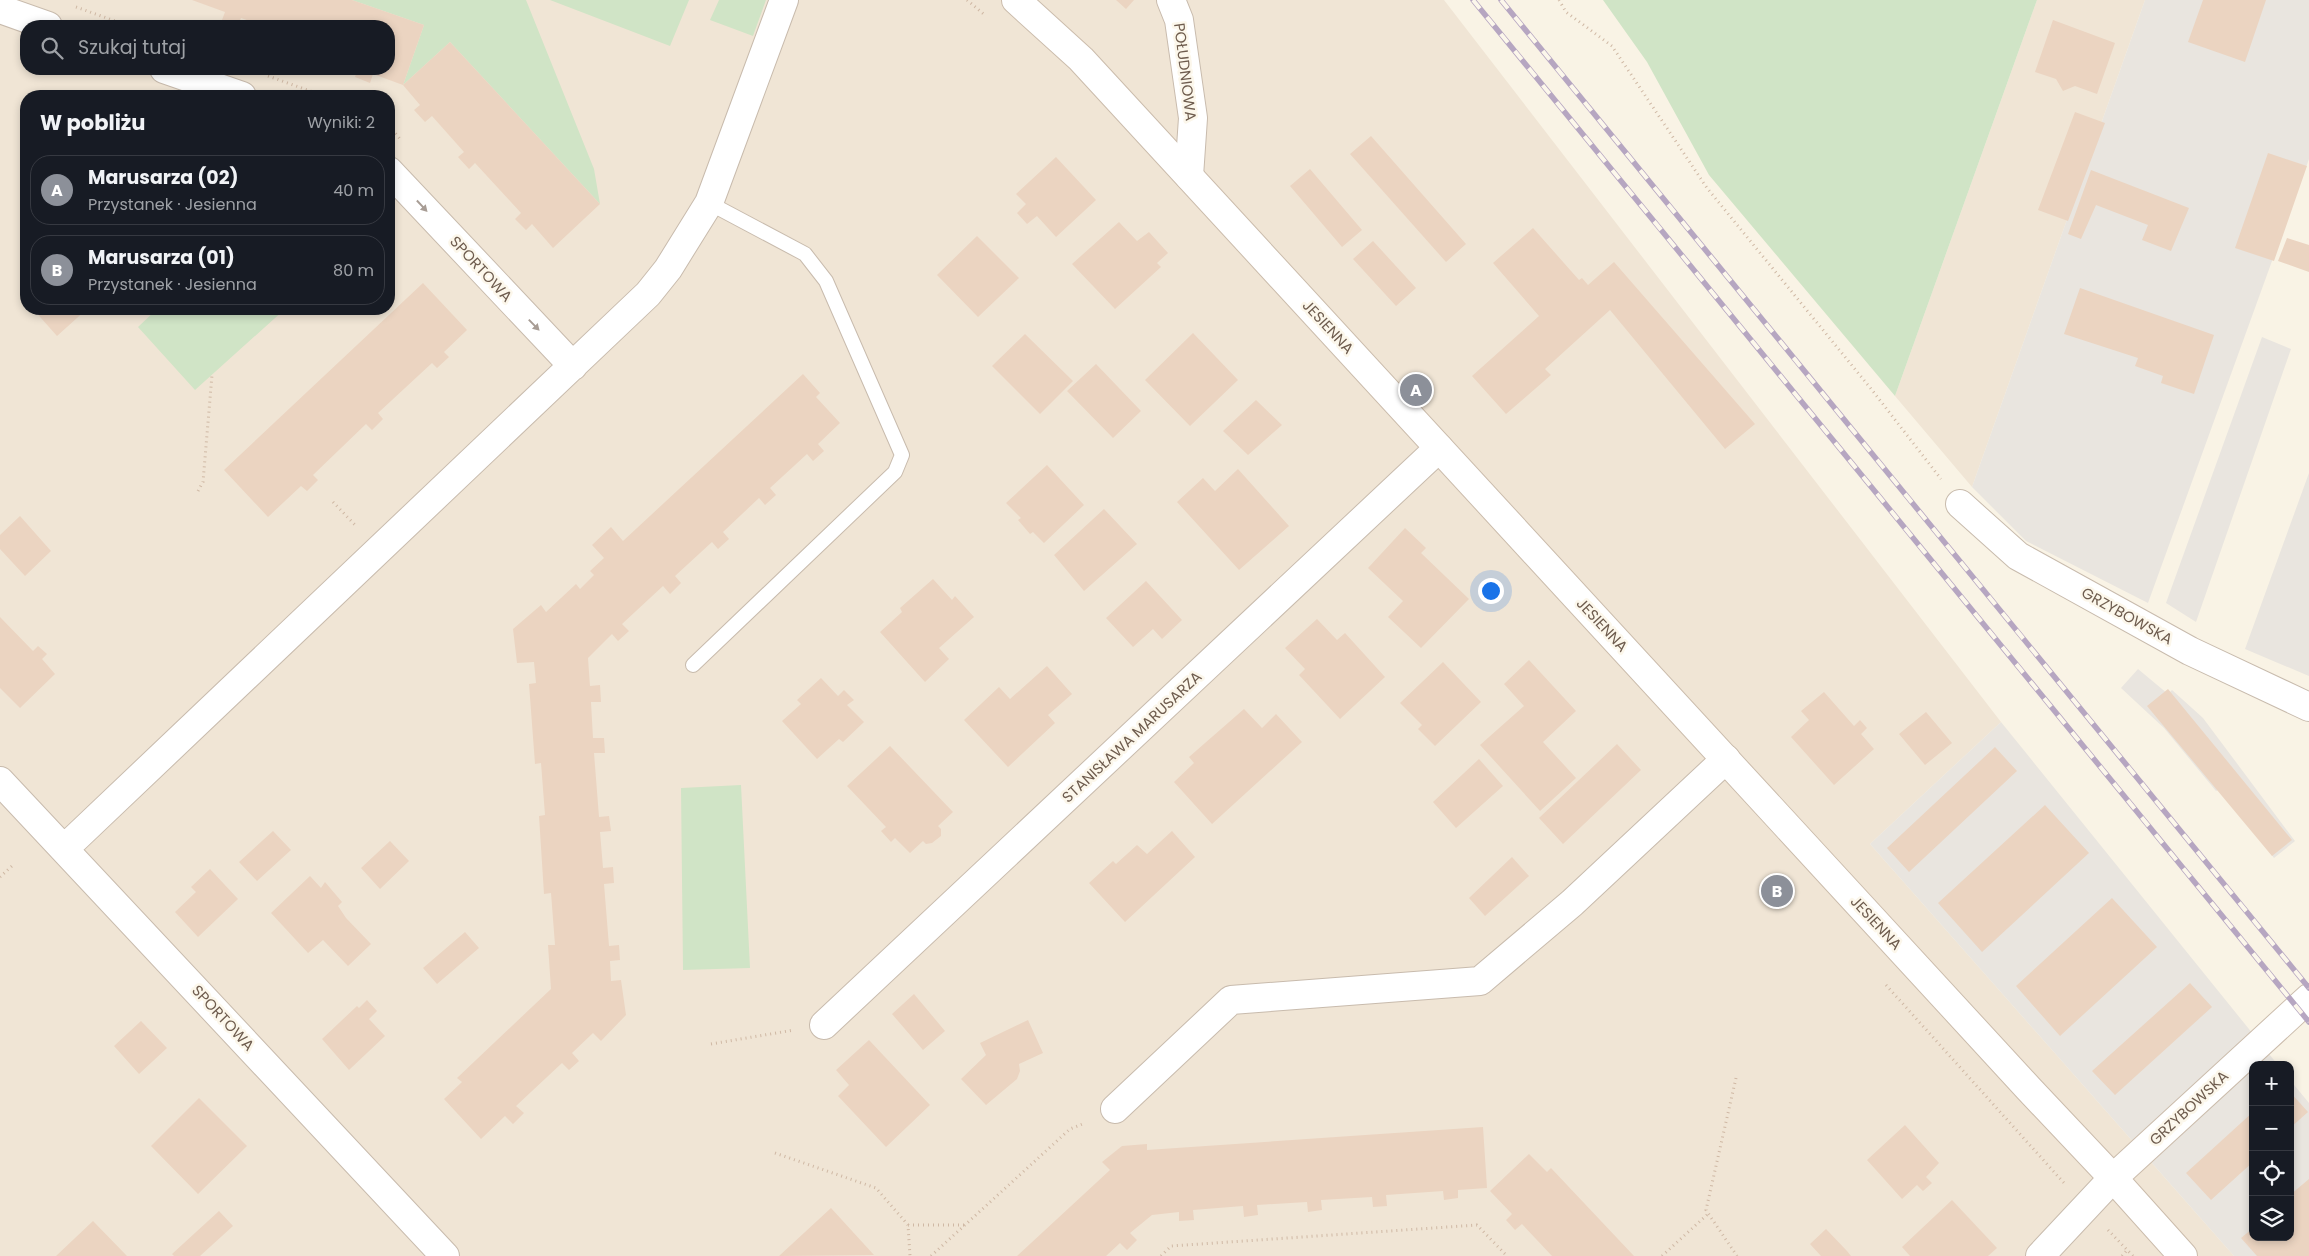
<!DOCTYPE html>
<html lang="pl">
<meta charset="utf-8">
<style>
body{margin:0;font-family:Poppins,sans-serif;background:#20242c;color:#f1f3f6}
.controls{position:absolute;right:15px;bottom:15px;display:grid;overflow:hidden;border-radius:10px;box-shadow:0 2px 8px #0003}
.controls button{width:45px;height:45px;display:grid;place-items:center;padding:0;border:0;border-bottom:1px solid #363941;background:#171b24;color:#f1f3f6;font:25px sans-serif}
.you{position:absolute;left:1490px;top:590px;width:18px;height:18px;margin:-12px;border:4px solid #fff;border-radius:50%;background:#1a73e8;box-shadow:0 0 0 8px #1a73e833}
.badge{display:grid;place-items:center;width:32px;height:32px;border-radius:50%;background:#8c9099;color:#fff;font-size:16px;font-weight:700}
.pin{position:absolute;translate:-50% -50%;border:2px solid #fff;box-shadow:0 1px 5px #0006}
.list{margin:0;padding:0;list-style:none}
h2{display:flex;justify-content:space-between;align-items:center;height:65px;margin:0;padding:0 20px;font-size:21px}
h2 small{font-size:16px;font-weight:400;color:#9ea1a6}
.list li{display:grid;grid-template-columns:32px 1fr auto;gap:15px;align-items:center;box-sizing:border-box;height:70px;margin:0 10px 10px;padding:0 10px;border:1px solid #363941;border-radius:20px}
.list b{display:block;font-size:19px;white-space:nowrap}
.list p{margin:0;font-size:16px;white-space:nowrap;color:#9ea1a6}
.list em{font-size:16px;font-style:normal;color:#9ea1a6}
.icon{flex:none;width:28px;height:28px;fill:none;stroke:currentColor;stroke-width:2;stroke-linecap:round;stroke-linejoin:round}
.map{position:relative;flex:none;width:2309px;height:1256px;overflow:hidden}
.search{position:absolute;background:#171b24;box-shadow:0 2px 8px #0003;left:20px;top:20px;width:375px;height:55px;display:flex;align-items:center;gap:12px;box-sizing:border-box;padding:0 18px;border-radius:20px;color:#9ea1a6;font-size:19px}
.panel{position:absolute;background:#171b24;box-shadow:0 2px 8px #0003;left:20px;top:90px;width:375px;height:225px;border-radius:20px}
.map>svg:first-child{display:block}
.residential{fill:#f0e5d5;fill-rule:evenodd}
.industrial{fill:#e9e5df}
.green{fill:#d0e4c6}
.building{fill:#ebd4c1}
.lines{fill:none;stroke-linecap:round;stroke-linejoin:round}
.lane-casing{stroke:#c8bbad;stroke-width:16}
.street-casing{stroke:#c8bbad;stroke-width:30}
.secondary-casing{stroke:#cbbcac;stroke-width:30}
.path{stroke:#cfb8a4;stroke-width:3;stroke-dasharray:1 4;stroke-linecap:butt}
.lane{stroke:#fff;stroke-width:14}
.street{stroke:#fff;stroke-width:28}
.secondary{stroke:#fff;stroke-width:28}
.rail-casing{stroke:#b6a6c1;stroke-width:5.5}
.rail{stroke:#fcf7eb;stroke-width:4;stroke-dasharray:11;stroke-linecap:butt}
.oneway{fill:#a89d95}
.labels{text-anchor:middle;stroke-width:5;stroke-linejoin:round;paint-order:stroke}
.street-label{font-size:15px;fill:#6e5c4e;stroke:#fcf7eb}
</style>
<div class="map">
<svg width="2309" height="1256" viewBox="0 0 2309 1256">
<rect width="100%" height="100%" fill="#f9f3e5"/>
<path class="residential" d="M0,0H1444L2001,722L1870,844L2234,1256H0ZM26,26H389V69H26ZM26,96H389V309H26Z
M2037,0H2145L1972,487L1895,396Z"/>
<path class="industrial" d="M2145,0H2309V159L2148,603L2026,541L1972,487Z
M2262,337L2291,349L2196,622L2166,603Z
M2309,473V676L2245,649Z
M2138,669L2168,694L2172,690L2203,718L2295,841L2274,858L2220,789L2216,791L2164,728L2121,688Z
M2001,722L2278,1065H2253V1237H2290V1080L2309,1103V1256H2234L1870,844Z"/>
<path class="green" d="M352,0H526L594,169L600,204L450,42L403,85L424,25Z
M550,0H689L670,46Z
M719,0H766L753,36L710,20Z
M1603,0H2037L1895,396L1709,175L1647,62Z
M157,309H285L195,390L138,327Z
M741,785L750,968L683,970L681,788Z"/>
<path class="building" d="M192,0H352L424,25L403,85L450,42L600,204L553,248L532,224L526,230L515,219L521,213L475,163L469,169L458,157L464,152L432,116L425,122L414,110L420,105L403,85L373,74L370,83L355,77L358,69H389V26H264L241,18L238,25L222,20L225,12Z
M1116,0H1134L1126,9Z
M2203,0H2266L2245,62L2188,42Z
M2053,20L2115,43L2097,94L2075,86L2063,91L2056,79L2035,72Z
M2075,112L2105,123L2068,221L2038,210Z
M1371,136L1466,244L1446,262L1350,154Z
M2268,153L2307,166L2274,261L2235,248Z
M1056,157L1096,200L1056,237L1037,216L1027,224L1017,213L1026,204L1016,194Z
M1310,169L1362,230L1342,247L1290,186Z
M2091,170L2189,208L2171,251L2142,240L2148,225L2096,205L2081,239L2068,234Z
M1119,222L1137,241L1149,232L1168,253L1157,263L1161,267L1115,309L1072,264Z
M1533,228L1579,280L1582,278L1588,285L1614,262L1755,424L1725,449L1610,310L1545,369L1551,375L1506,414L1472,376L1539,316L1493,263Z
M977,236L1019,278L978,317L937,275Z
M2287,238L2309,245V272L2278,261Z
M1373,241L1416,288L1396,306L1353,259Z
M423,283L467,330L444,352L449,357L437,368L432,363L378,413L383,419L372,430L366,424L313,475L318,480L307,491L301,486L268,517L224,470Z
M2080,288L2214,335L2194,394L2161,383L2163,376L2135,366L2138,358L2064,334Z
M33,309H87L57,336Z
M1193,333L1238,380L1190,426L1145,380Z
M1025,334L1073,381L1040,414L992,366Z
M1096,364L1141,411L1113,438L1067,391Z
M803,374L820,393L816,397L840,423L818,444L824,451L813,461L807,454L770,488L776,495L765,505L759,498L723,532L729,539L718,549L712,542L675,576L681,583L670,594L663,586L622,624L629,631L618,641L612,634L588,658L590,686L600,685L601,702H591L593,738H604L605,753H594L599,817L609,816L611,831L600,832L603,868L613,867L614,883L604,884L609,946L619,945L620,960L610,961L611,981L621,980L626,1015L601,1041L593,1033L572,1053L579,1061L569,1070L562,1063L516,1106L524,1113L513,1124L505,1116L481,1139L444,1099L462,1082L457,1078L551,989L548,945H555L551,893L544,894L539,816L545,815L541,763L535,764L529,684L536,683L534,662L517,663L513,629L541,605L546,612L576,584L580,589L594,575L590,571L604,558L592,545L611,527L623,541Z
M1256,400L1282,425L1248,455L1223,431Z
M1047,465L1084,505L1044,543L1033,532L1030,534L1018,520L1021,518L1006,503Z
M1238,469L1289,526L1239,570L1177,502L1203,478L1215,491Z
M1104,509L1137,544L1084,591L1054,555Z
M20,516L51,551L25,576L0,549V535Z
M1405,528L1426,548L1421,553L1469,599L1421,648L1388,617L1403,601L1368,568Z
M933,579L952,600L955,596L974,617L939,648L949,659L925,682L880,632L902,612L900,608Z
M1146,581L1182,620L1162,639L1153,629L1133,647L1106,618Z
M0,617L33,651L38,646L47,654L42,659L55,674L20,708L0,688Z
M1317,619L1337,640L1345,633L1385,677L1340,719L1299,675L1305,669L1285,648Z
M1529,660L1576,711L1543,742L1576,778L1540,811L1480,745L1524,706L1504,684Z
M1443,662L1481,702L1435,746L1418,729L1422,725L1400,703Z
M1047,666L1072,694L1048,715L1055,723L1008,767L964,720L999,687L1010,699Z
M821,678L838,696L844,690L854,700L847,705L864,722L843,742L839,739L817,759L782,721L801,704L797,700Z
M2168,689L2292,840L2272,856L2147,706Z
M1824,692L1854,726L1860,720L1867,728L1861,734L1874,749L1834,785L1791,737L1809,720L1801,711Z
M1244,709L1262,728L1276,714L1302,742L1212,824L1174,782L1194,763L1189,757Z
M1926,712L1952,743L1925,765L1899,734Z
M1617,744L1641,770L1563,844L1539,818Z
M890,746L953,812L938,826L941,829V836L932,843L926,844L923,841L910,853L895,838L891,842L881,831L886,827L847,786Z
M1995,747L2017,771L1909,872L1887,848Z
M1479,759L1503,786L1456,828L1433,802Z
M2045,805L2089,853L1982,952L1938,903Z
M273,831L291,850L257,881L239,862Z
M1172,831L1195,857L1125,922L1089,883L1113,861L1116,864L1137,845L1147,854Z
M390,841L409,861L380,889L361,868Z
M1512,857L1529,876L1485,916L1469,898Z
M210,869L238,899L198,937L175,912L196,892L191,887Z
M310,876L321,888L325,882L342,902L338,906L346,918L371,944L348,966L323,940L308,953L271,913Z
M2112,898L2157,947L2060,1036L2016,986Z
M465,932L479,948L437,984L423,968Z
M2190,983L2212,1007L2115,1095L2092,1071Z
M914,994L945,1031L923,1050L892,1014Z
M367,1000L377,1011L369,1019L385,1036L349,1070L322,1039L357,1006L359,1008Z
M1028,1020L1043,1053L1019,1064L1020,1071L1017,1079L986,1105L961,1079L986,1055L980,1043Z
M141,1021L167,1048L139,1074L114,1046Z
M869,1040L930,1105L886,1147L838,1096L849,1085L836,1070Z
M2290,1092L2308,1112L2290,1128Z
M199,1098L247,1146L198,1194L151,1146Z
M2253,1112V1162L2211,1200L2186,1173Z
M1905,1125L1939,1163L1926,1177L1932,1183L1923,1191L1917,1185L1902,1199L1867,1160Z
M1483,1127L1487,1188L1458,1190V1198L1444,1200L1443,1191L1386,1195L1387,1206L1373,1207L1372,1197L1321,1200L1322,1210L1308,1212L1307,1202L1257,1205L1258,1215L1244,1217L1243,1206L1193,1210L1194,1220L1179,1221V1212L1152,1215L1130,1233L1137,1240L1127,1250L1120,1243L1106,1256H1017L1110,1170L1102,1162L1122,1146L1147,1144V1150Z
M1529,1154L1547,1172L1551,1168L1634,1256H1552L1522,1224L1515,1230L1506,1220L1512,1214L1490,1191Z
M2309,1179V1256H2257L2241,1238L2253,1228V1237H2290V1195Z
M1952,1200L1997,1248L1988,1256H1910L1902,1247Z
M831,1208L874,1255L779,1256Z
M219,1211L233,1226L200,1256H174L172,1254Z
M93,1221L127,1256H56Z
M1826,1229L1847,1251L1851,1256H1821L1810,1244Z"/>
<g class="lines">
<g class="lane-casing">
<path id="lane" d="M693,665L895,472L902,455L826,281L805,254L709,203"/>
</g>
<g class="street-casing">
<path id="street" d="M1171,0L1179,20L1193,118L1189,176
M0,9L48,26
M164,69L242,96
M389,171L573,366
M1960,504L2018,556L2190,651L2309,707
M0,781L445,1256
M64,849L648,294L668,269L709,203L784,0
M824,1025L1439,448
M1115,1109L1231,1000L1480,981L1572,903L1726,759
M2040,1256L2113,1178"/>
</g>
<g class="secondary-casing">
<path id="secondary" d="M1016,0L1081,59L2029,1089L2113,1178L2183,1256
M2113,1178L2309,998"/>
</g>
<path class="path" d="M967,0L986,16
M1559,0L1566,12L1612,46L1707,188L1872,390L1941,479
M76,7L129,26
M268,76L324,96
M389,126L401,140
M198,491L203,482L212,375
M333,502L356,526
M0,877L12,866
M1886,985L2064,1183
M711,1044L794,1030
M1736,1078L1706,1210L1737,1256
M775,1153L876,1188L908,1225L910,1256
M908,1225H965
M2108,1230L2133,1256
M931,1256L1070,1129L1085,1123
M1161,1256L1171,1246L1477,1225L1507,1256
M1662,1256L1709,1213
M2122,1256L2128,1249"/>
<use href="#lane" class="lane"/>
<use href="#street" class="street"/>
<use href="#secondary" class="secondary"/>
<g class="rail-casing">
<path id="rail" d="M1473,0L2309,1022
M1501,0L2309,988"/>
</g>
<use href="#rail" class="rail"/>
</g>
<defs><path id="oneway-solid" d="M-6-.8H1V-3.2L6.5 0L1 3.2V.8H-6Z" transform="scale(1.25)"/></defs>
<g class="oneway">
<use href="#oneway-solid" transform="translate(422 206) rotate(47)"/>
<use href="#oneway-solid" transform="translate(534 325) rotate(46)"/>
</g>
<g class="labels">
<g class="street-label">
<text transform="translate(1185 72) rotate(83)" y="5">POŁUDNIOWA</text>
<text transform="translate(481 269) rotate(47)" y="5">SPORTOWA</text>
<text transform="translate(1328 327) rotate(47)" y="5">JESIENNA</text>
<text transform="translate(2127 616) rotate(29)" y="5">GRZYBOWSKA</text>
<text transform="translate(1602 625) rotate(47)" y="5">JESIENNA</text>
<text transform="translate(1132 737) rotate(-43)" y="5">STANISŁAWA MARUSARZA</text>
<text transform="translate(1876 923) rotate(47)" y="5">JESIENNA</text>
<text transform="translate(223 1018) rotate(47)" y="5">SPORTOWA</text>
<text transform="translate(2189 1108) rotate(-43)" y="5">GRZYBOWSKA</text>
</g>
</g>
</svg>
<div class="controls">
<button>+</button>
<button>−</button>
<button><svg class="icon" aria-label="locate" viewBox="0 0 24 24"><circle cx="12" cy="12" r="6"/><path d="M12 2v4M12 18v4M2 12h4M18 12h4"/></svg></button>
<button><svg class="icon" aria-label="layers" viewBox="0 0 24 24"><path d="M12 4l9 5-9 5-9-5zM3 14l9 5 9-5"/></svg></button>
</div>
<div class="you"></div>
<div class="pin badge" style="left:1416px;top:390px">A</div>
<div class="pin badge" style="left:1777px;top:891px">B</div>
<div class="search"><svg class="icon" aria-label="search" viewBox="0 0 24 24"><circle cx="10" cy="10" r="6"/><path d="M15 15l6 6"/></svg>Szukaj tutaj</div>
<section class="panel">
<h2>W pobliżu<small>Wyniki: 2</small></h2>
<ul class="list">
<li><span class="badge">A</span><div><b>Marusarza (02)</b><p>Przystanek · Jesienna</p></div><em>40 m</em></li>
<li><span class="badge">B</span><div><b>Marusarza (01)</b><p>Przystanek · Jesienna</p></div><em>80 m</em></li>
</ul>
</section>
</div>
